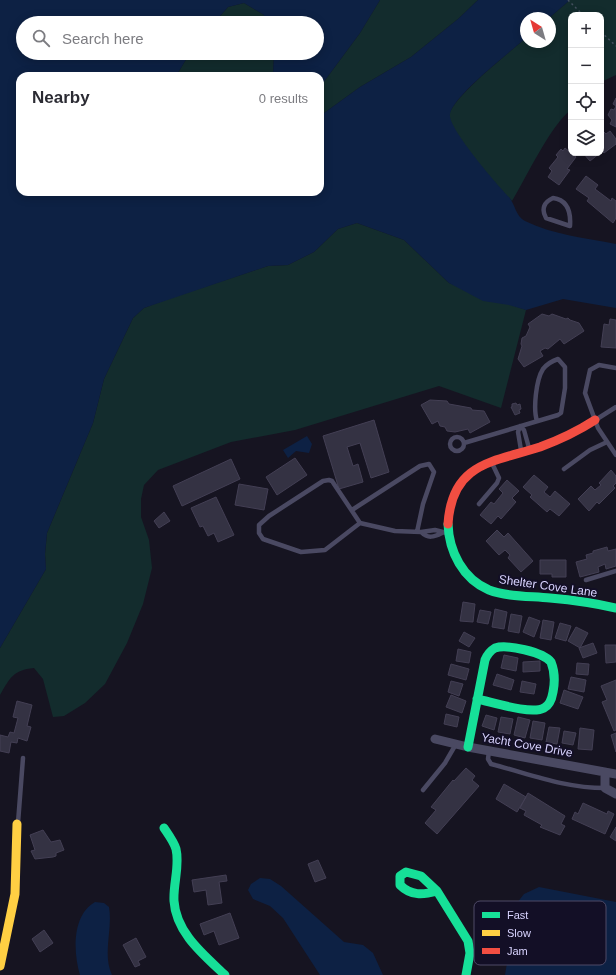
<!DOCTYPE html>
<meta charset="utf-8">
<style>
body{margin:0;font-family:Arial,sans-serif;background:#f2f2f3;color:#2b2b33}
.controls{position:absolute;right:12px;top:12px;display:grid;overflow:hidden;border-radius:8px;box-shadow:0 2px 10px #0003}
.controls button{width:36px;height:36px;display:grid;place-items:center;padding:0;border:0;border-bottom:1px solid #e1e1e2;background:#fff;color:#2b2b33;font:20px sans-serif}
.compass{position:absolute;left:520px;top:12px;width:36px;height:36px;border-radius:50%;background:#fff;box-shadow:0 2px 10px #0003;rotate:323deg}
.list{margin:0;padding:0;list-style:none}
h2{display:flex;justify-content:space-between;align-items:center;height:52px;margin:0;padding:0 16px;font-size:17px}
h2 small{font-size:13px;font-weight:400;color:#7c7c81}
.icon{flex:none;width:22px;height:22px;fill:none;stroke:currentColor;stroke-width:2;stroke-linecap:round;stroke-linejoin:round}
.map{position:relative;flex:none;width:616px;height:975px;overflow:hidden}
.search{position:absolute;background:#fff;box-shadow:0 2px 10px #0003;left:16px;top:16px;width:308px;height:44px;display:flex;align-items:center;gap:10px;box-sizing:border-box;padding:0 14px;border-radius:22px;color:#7c7c81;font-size:15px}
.panel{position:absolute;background:#fff;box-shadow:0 2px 10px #0003;left:16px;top:72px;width:308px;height:124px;border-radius:12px}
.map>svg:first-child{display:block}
.green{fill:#132c2d}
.water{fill:#0d2144}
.building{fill:#343243;stroke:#433f54}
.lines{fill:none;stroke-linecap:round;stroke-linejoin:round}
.path{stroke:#44505f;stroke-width:1.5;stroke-dasharray:2 3;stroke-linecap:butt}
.lane{stroke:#4a4962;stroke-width:4.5}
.street{stroke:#4a4962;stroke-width:9}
.fast{stroke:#16e098;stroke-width:9}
.slow{stroke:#ffcf43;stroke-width:9}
.jam{stroke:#f24e42;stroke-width:9}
.labels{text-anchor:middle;stroke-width:4;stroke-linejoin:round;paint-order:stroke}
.street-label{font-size:12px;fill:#d9d4ff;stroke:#130f26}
.key{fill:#130f26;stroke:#4e4a67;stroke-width:1}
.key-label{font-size:11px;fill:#d9d4ff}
</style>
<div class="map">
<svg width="616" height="975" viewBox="0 0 616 975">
<rect width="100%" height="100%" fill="#161421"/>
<path class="green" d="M380,0H478L458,19L411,57L360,87L320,116V87L360,33Z
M570,0H616V75L601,82V15H571V110C551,124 526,178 512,201C500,189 448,130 449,116C450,99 511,51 526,38V42H550L549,18Z
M244,3L264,15L265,23H214L228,7Z
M190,53H274L273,76H176Z
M357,223L404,240L449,283L526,310L501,408L439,386L295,430L231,442L158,470L144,485L141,499V517L149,540L152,568L143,604L127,643L105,684L85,703L64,716L53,717L43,679L34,668C13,670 10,678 0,695V648L46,569L45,554L47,533L93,423L104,379L133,318L144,308L168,299L268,266L288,265L314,252L338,229Z"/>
<path class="water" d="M0,0H380L360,33L320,87V76H273L274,53H317V23H265L264,15L244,3L228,7L214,23H23V53H190L176,76H20V192H320V116L360,87L411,57L458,19L478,0H570L549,18H526V38C509,53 453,96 450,114C447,127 498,186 509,197C515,204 516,217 525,221C554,235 585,238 616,244V308L563,299L526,310L509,305L483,301L449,283L404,240L357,223L338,229L314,252L288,265L268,266L144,308L133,318L104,379L93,423L47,533L45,554L46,569L0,648Z
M307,436L312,444L309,453L296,451L288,458L283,450Z
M260,878L270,879L281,886L344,942L363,945L373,953L383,975H320L283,918L270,906L253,899L248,890L251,884Z
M539,887L616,902V975H505L517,903L524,894Z
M95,902L104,903L109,907C113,930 102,953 112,975H80C73,952 72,915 95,902Z"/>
<path class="building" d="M616,98V127L610,124L612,120L608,115L611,109L614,110L616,106L613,104Z
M603,131L606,134L610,131L616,139V144L604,153L602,151L601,152V132Z
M565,148L576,157L567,169L570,170L559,185L548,177L552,171L549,168L558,157L556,155L561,149L563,151Z
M583,153H600L590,161Z
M586,176L598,185L595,189L611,201L612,198L616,201V218L613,223L587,201L589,198L576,189Z
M542,314L549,316L552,314L566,319L568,318L570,320L579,323L584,331L564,344L560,339L548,349L545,348L540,351L543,356L524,367L518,359L522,346L521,344L522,338L526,336L530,327L528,324Z
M610,319L616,320V348L601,347L604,324L609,325Z
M430,400L447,401L449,404L471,408L472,410L484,411L490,422L470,433L468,429L455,432L447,431L445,427L440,426L438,421L432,424L421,405Z
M516,403L517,405L520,404L521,409L519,410L520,413L515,415L511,407H512V404Z
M374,420L389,472L371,478L360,443L347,447L353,466L358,464L363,482L339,489L323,436Z
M295,458L307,475L277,495L266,477Z
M231,459L240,479L182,506L173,486Z
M611,470L616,476V483L613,486L615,488L599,504L597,502L589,511L578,499L591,486L595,490L601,485L599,483Z
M534,475L548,487L544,492L550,497L555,491L570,504L559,516L550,509L547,512L530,497L532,495L523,487Z
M507,480L519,491L512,498L516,502L501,519L498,516L491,524L480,515L491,502L494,504L503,493L499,489Z
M239,484L268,489L264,510L235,505Z
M216,497L234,535L218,542L214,533L208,536L203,526L200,527L191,508Z
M164,512L170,521L159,528L154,521Z
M497,530L504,537L508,533L533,561L521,572L508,558L510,555L505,550L499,555L486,541Z
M607,547L608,551L616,549V566L606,569L605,564L598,567L599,572L580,577L576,562L587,559L586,555L593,553V551Z
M540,560H566V577H552V574H540Z
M463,602L475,604L473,622L460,621Z
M495,609L507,612L504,629L492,627Z
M480,610L491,612L488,624L477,622Z
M511,614L522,616L519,633L508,631Z
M529,617L540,621L534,637L523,632Z
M543,620L554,622L551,640L540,638Z
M560,623L571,626L566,641L555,638Z
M576,627L588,633L580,648L568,641Z
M464,632L475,638L469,647L459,641Z
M593,643L597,653L583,658L579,648Z
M605,645H616V662L606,663Z
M458,649L471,652L469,663L456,661Z
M504,655L518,658L516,671L501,668Z
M540,661V671L523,672V662Z
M577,663L589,664L588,675L576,674Z
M451,664L469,669L466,680L448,675Z
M497,674L514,680L511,690L493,685Z
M571,677L586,680L584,692L568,689Z
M616,680V730L614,731L602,702L607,700L601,686Z
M451,681L463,684L459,696L448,692Z
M522,681L536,684L534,694L520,692Z
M564,690L583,697L578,709L560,703Z
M451,695L466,701L462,713L446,707Z
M17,701L32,705L27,726L31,727L27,741L18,738L17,743L11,742L9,753L0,751V735L8,737L10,732L14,733L18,718L13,717Z
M446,714L459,717L457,727L444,724Z
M486,715L497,718L494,730L482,726Z
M501,717L513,719L510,734L498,732Z
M518,717L530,720L525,738L514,735Z
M533,721L545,723L542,740L530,738Z
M549,727L560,728L557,744L546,742Z
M580,728L594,730L592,750L578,749Z
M564,731L576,733L573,745L562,743Z
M616,733V752L611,735Z
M466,768L475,776L472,780L479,786L437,834L425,823L436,810L431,807L453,780L454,781Z
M504,784L526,797L517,812L496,799Z
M528,793L565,816L561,824L565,826L560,835L540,827L542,825L524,815L526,811L520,808Z
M583,803L607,814L608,811L614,814L605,834L572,819L575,812L578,814Z
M616,827V841L610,837Z
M43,830L51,842L60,840L64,850L56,853V856L53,857L35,859L31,851L35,850L30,835Z
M318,860L326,878L315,882L308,864Z
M226,875L227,881L219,882L222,903L208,905L206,890L194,892L192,880Z
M230,913L239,938L219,945L214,931L204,935L200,924Z
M44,930L53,943L40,952L32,939Z
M136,938L146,957L138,961L140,965L135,967L123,945Z"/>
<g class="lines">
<path class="path" d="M568,0L583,15
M601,32L616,46"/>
<path class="lane" d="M553,198C568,200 571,212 570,226L546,218C541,209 544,202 553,198Z
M616,368L599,365L590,370L585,393L598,428L616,455
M597,419L616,407
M450 444a7 7 0 1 1 14 0a7 7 0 1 1-14 0Z
M464,443L558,415L561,413L565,388V367L558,359C552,361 547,364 543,369C536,380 533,409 537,421
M521,450L518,432L520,426L524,430L529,448
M564,469L590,450L607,442
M479,504L497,483L499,478L491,461
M352,510L420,466L429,464L434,472L423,504L417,532
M360,523L325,550L301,552L263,539L259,533V525L269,516L323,481L329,480L332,481L360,523L395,531L421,532
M442,533C434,537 428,539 421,532L435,530L447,533
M586,580L616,571
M489,751L488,759L491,764C530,774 564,788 605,788
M423,790L445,763L456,744
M18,823L23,758"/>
<path class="street" d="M435,739L468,747L616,774
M605,772V788L616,794"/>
<path class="fast" d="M448,524C449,552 463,579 489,590C507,597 531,596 550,598C572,600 594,603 616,608
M468,747L485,660C487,655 490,651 495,648C507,644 543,652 551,662C555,672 555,682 553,692C552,698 550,705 544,708C531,715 492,702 477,699
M164,828C168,834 174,842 176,849C180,866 173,884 174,901C176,933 204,955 225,975
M437,891C423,895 411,896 400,885V876L406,872L421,876L437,891L468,941L470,953L466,975"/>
<path class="slow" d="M0,966L15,894L17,824"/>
<path class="jam" d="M448,524C452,462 494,462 540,447C559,440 578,431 595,420"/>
</g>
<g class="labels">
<g class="street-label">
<text transform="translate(548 586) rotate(8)" y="4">Shelter Cove Lane</text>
<text transform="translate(527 745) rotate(10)" y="4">Yacht Cove Drive</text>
</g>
</g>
<rect x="474" y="901" width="132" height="64" rx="6" class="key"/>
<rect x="482" y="912" width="18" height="6" fill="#16e098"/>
<rect x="482" y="930" width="18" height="6" fill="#ffcf43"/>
<rect x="482" y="948" width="18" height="6" fill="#f24e42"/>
<g class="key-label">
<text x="507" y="919">Fast</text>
<text x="507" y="937">Slow</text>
<text x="507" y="955">Jam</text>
</g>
</svg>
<div class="controls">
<button>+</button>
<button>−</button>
<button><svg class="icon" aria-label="locate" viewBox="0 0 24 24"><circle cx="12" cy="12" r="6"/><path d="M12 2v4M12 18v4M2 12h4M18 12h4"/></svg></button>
<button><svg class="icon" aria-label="layers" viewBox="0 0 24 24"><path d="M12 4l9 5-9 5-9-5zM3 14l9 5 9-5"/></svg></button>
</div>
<svg class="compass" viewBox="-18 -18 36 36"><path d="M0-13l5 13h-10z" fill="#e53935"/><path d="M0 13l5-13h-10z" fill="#7c7c81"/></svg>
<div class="search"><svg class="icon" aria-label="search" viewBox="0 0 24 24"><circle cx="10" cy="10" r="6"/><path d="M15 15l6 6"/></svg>Search here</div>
<section class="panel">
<h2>Nearby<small>0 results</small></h2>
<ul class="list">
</ul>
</section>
</div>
